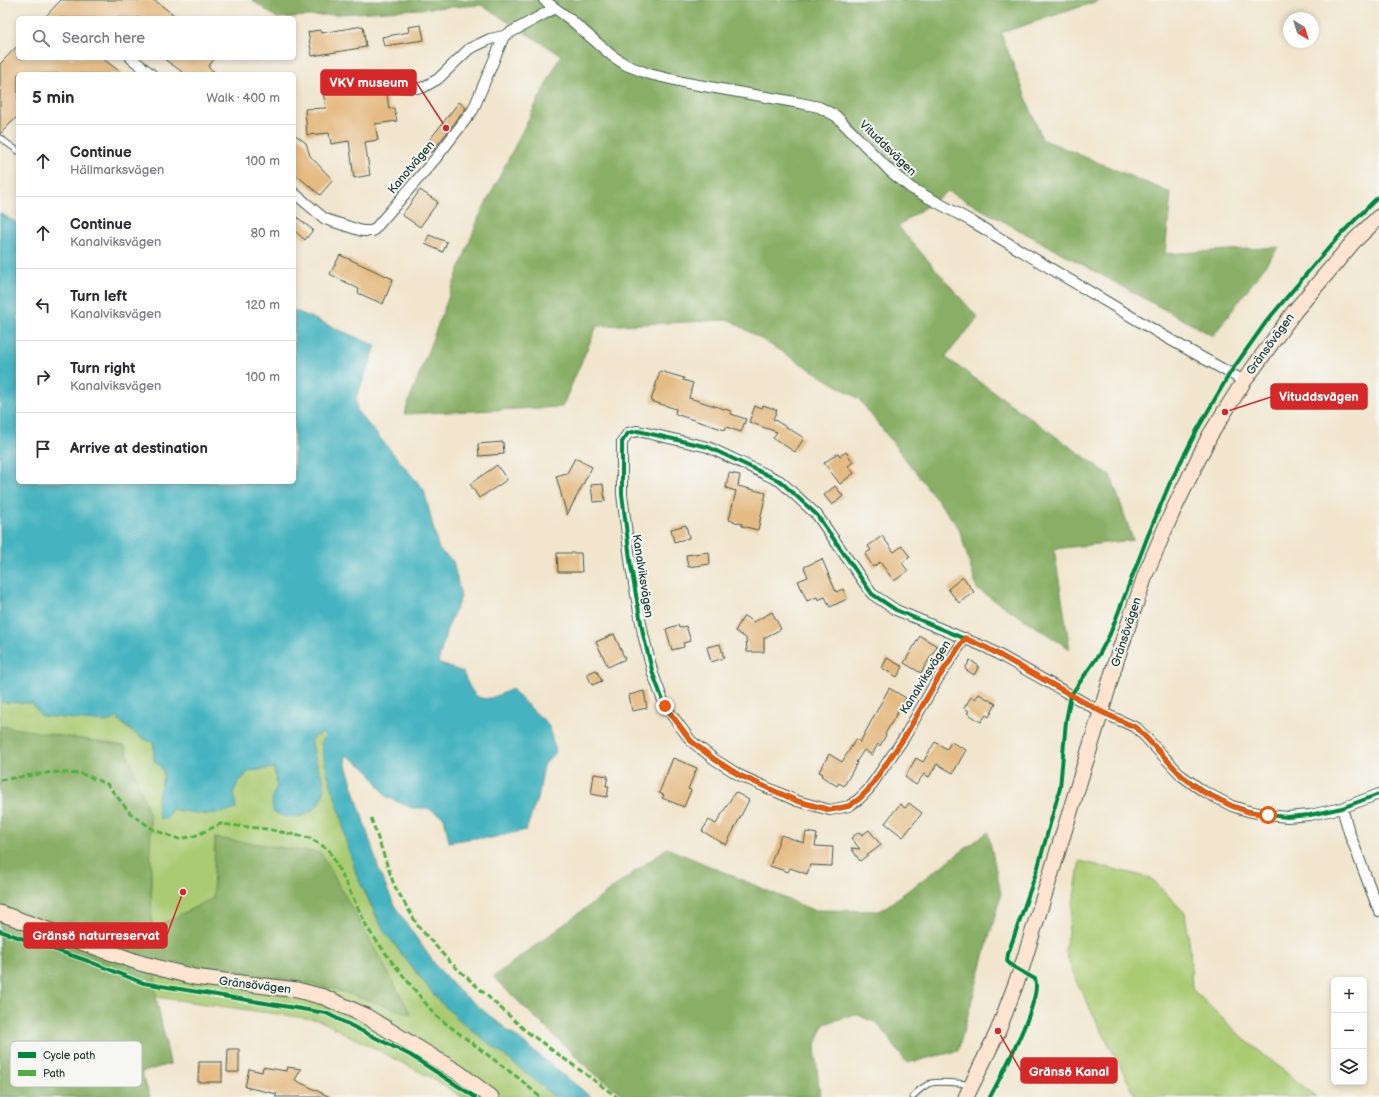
<!DOCTYPE html>
<meta charset="utf-8">
<style>
body{margin:0;font-family:"Balsamiq Sans",sans-serif;background:#f7f7f7;color:#2b2b33}
.controls{position:absolute;right:12px;bottom:12px;display:grid;overflow:hidden;border-radius:6px;box-shadow:0 2px 6px #0003}
.controls button{width:36px;height:36px;display:grid;place-items:center;padding:0;border:0;border-bottom:1px solid #e1e1e2;background:#fff;color:#2b2b33;font:20px sans-serif}
.compass{position:absolute;left:1283px;top:12px;width:36px;height:36px;border-radius:50%;background:#fff;box-shadow:0 2px 6px #0003;rotate:142deg}
.stop{position:absolute;width:12px;height:12px;margin:-9px;border:3px solid #ea580c;border-radius:50%;background:#fff}
.stop.end{background:#ea580c;border-color:#fff;box-shadow:0 1px 4px #0008}
.list{margin:0;padding:0;list-style:none}
h2{display:flex;justify-content:space-between;align-items:center;height:52px;margin:0;padding:0 16px;font-size:17px}
h2 small{font-size:13px;font-weight:400;color:#7c7c81}
.list li{display:grid;grid-template-columns:26px 1fr auto;gap:12px;align-items:center;box-sizing:border-box;height:72px;padding:0 16px;border-top:1px solid #e1e1e2}
.list b{display:block;font-size:15px;white-space:nowrap}
.list p{margin:0;font-size:13px;white-space:nowrap;color:#7c7c81}
.list em{font-size:13px;font-style:normal;color:#7c7c81}
.icon{flex:none;width:22px;height:22px;fill:none;stroke:currentColor;stroke-width:2;stroke-linecap:round;stroke-linejoin:round}
.map{position:relative;flex:none;width:1379px;height:1097px;overflow:hidden}
.search{position:absolute;background:#fff;box-shadow:0 2px 6px #0003;left:16px;top:16px;width:280px;height:44px;display:flex;align-items:center;gap:10px;box-sizing:border-box;padding:0 14px;border-radius:6px;color:#7c7c81;font-size:15px}
.panel{position:absolute;background:#fff;box-shadow:0 2px 6px #0003;left:16px;top:72px;width:280px;height:412px;border-radius:6px}
.map>svg:first-child{display:block}
.green{fill:#abcb73;stroke:#658454}
.forest{fill:#88af65;stroke:#54764c}
.water{fill:#45b4c0;stroke:#32787a}
.building{fill:#e5bb83}
.lines{fill:none;stroke-linecap:round;stroke-linejoin:round}
.lane-casing{stroke:#3e564b;stroke-width:7}
.street-casing{stroke:#3e564b;stroke-width:12}
.secondary-casing{stroke:#3e564b;stroke-width:17}
.lane{stroke:#fff;stroke-width:5}
.street{stroke:#fff;stroke-width:10}
.secondary{stroke:#fde4d1;stroke-width:15}
.quiet{stroke:#52ad45;stroke-width:3;stroke-dasharray:6 3;stroke-linecap:butt}
.cycleway-casing{stroke:#f6f6f2;stroke-width:6}
.cycleway{stroke:#00873e;stroke-width:4}
.route{stroke:#ea580c;stroke-width:5}
.labels{text-anchor:middle;stroke-width:4;stroke-linejoin:round;paint-order:stroke}
.street-label{font-size:12px;fill:#1f3d34;stroke:#f6f6f2}
.key{fill:#f6f6f2;stroke:#b6beb9;stroke-width:1}
.key-label{font-size:11px;fill:#1f3d34}
.leader{fill:none;stroke:#d62828;stroke-width:1.5}
.callout-dot{fill:#d62828;stroke:#f6f6f2;stroke-width:1.5}
.callout{fill:#d62828;stroke:#d62828;stroke-width:1.5}
.callout-label{font-size:13px;text-anchor:middle;font-weight:bold;fill:#fff}
</style>
<div class="map">
<svg width="1379" height="1097" viewBox="0 0 1379 1097">
<rect width="100%" height="100%" fill="#f6f6f2"/>
<filter id="ink" filterUnits="userSpaceOnUse"><feTurbulence type="fractalNoise" baseFrequency=".025" numOctaves="2"/><feDisplacementMap in="SourceGraphic" scale="8" xChannelSelector="R" yChannelSelector="G"/><feConvolveMatrix kernelMatrix="1 2 1 2 8 2 1 2 1" color-interpolation-filters="sRGB"/></filter>
<filter id="wash" filterUnits="userSpaceOnUse"><feTurbulence type="fractalNoise" baseFrequency=".012" numOctaves="4" result="noise"/><feDisplacementMap in="SourceGraphic" scale="16" xChannelSelector="R" yChannelSelector="G"/><feGaussianBlur stdDeviation="0.9" result="paint"/><feColorMatrix in="noise" values="0 0 0 0 0 0 0 0 0 0 0 0 0 0 0 0 0 1.4 0 .05"/><feComposite in="paint" operator="in"/></filter>
<g filter="url(#wash)">
<rect width="100%" height="100%" fill="#f1e5cd"/>
<path class="green" d="M0,702L32,703L117,718L127,728L142,738L149,740L154,744V761L161,767L164,774L157,801L172,809L207,815L234,791L237,784L249,771L274,768L277,787L272,797L301,816L313,810L321,802L323,778L318,769L311,741L312,738L323,733L324,734L325,736L322,739L341,816L346,841L357,876L379,922L401,954L440,1002L463,1023L504,1055L555,1097H462L434,1079L319,1020L156,997L170,1064L141,1072L150,1097H0Z
M1080,861L1151,878L1185,913L1190,948L1192,989L1244,1039L1317,1097H1136L1076,981L1065,950Z"/>
<path class="forest" d="M252,0H1101L1001,33L1042,139L1171,193L1165,254L1279,247L1213,336L948,191L898,226L978,318L945,357L1111,476L1133,540L1054,549L1070,649L977,589L959,528L859,399L730,320L597,326L562,407L404,414L479,217L561,55L481,5L277,18Z
M0,726L125,746L150,816L152,929L213,898L215,838L321,853L411,1014L334,989L275,977L155,959L156,997L170,1064L141,1072L150,1097H0Z
M988,832L1001,894L958,1051L907,1063L877,1023L855,1014L824,1024L815,1047L820,1097H625L590,1070L493,977L667,848L813,910L880,911Z"/>
<path class="water" d="M0,213L18,224V482H294V310L376,346L356,398L357,411L424,490L439,550L453,561L461,597L447,629L438,663L463,672C476,705 482,703 512,689L524,702L548,724L556,752L544,765L539,793L526,830L491,838H474L449,842L444,817L427,808H411L387,797L367,769L345,754L346,765L380,873L394,905L410,929L437,967L459,991L591,1097H555L504,1055L463,1023L440,1002L384,931L357,876L346,841L341,816L327,772L321,743L325,736L324,734L322,733L312,738L311,740C313,749 315,759 318,767C319,771 322,775 323,778C327,795 320,806 306,814C296,819 283,817 273,812L272,797L277,787L274,768L249,771L237,784L234,791L236,809C210,817 198,813 172,809L166,819L159,818L157,801L164,774L161,767L154,761V744C149,740 144,739 140,737C131,731 124,725 117,718L107,722L41,716L32,703L0,702Z"/>
<g id="blocks">
<path class="building" d="M61,0H154L178,18H44Z
M421,25L424,40L384,46L382,37L409,32L408,27Z
M363,26L366,47L312,56L308,32L320,30L321,33Z
M18,45V58H102L123,74H18V116L0,134V64Z
M163,58H215L208,67L217,74H185Z
M359,87V91L386,87L389,109L394,108L397,121L375,124L378,140L365,142L370,175L354,178L349,141L331,144L329,133L307,135L305,109L326,108L323,93Z
M459,102L466,108L431,153L424,147Z
M294,134L306,143L310,156L333,180L320,195L294,173Z
M420,190L438,202L420,227L402,215Z
M294,215L313,230L305,240L294,230Z
M429,235L447,242L443,252L425,244Z
M340,255L393,279L383,304L358,293L359,289L330,274Z
M660,371L684,378L683,380L693,383L689,398L731,411V414L746,419L741,432L726,427L725,430L675,414L676,409L651,401Z
M763,405L777,410L773,419L804,438L795,452L773,438L777,432L749,422L755,406L762,408Z
M503,442L504,454L479,456L478,444Z
M846,452L853,462L848,466L854,473L840,484L824,463L838,453L840,456Z
M575,458L592,467L567,515L556,476L567,473Z
M497,465L507,480L479,498L470,484Z
M729,473L740,475L738,486L766,493L758,530L742,526V524L729,520L736,491L726,488Z
M603,484L605,501L593,502L591,485Z
M835,486L843,496L832,505L824,495Z
M686,525L689,538L674,542L671,529Z
M882,536L894,552L902,546L910,557L902,563L908,571L894,581L880,562L873,567L865,554L871,550L868,546Z
M709,552L710,564L688,567L686,555Z
M557,553H581L582,572H558Z
M822,559L836,592L843,589L847,599L830,607L825,597L818,600L817,597L807,601L798,581L808,577L804,567Z
M963,577L974,592L959,603L948,589Z
M772,612L781,629L764,638V652H747L746,638L735,631L744,616L754,622Z
M678,625L679,628L686,626L691,641L683,643L684,647L672,650L666,629Z
M614,634L625,659L608,667L596,642Z
M920,636L937,646L921,673L904,663Z
M720,644L724,658L711,662L707,647Z
M887,658L903,667L897,677L882,668Z
M970,660L979,666L974,675L965,669Z
M596,670L602,681L592,685L587,674Z
M889,688L906,698L885,734L886,735L880,746L878,744L872,755L864,750L856,762L857,763L844,786L839,783L837,786L821,776L823,774L819,772L829,754L842,762L856,739L860,742Z
M644,691L647,708L632,711L629,695Z
M979,694L996,704L989,717L986,715L981,722L967,713L969,711L964,708L971,697L975,699Z
M935,742L947,749L951,742L966,750L953,773L937,764L929,777L924,774L916,785L905,777L916,758L923,762Z
M673,758L697,768L688,789L691,790L684,807L662,798L664,795L659,793Z
M594,774L608,776L606,786H609L607,797L591,794Z
M735,792L749,800L726,845L702,831L709,820L716,824Z
M909,803L922,813L903,837L885,823L900,804L905,808Z
M869,830L881,845L860,861L851,848L860,849L851,838L859,832L862,835Z
M806,832L817,834L815,846L833,847L832,866L810,865L807,874L790,868L788,872L770,866L781,835L804,843Z
M228,1049H239V1072H227Z
M199,1062H222V1082H198Z
M263,1067L286,1071L287,1067L301,1069L295,1080L330,1097H275L277,1094L245,1087L249,1069L262,1072Z"/>
</g>
</g>
<g filter="url(#ink)">
<use href="#blocks" fill-opacity="0" stroke="#3e564b" stroke-width="1"/>
<g class="lines">
<g class="lane-casing">
<path id="lane" d="M0,138L18,151
M913,1097C916,1092 925,1085 931,1083C938,1081 963,1083 970,1085"/>
</g>
<g class="street-casing">
<path id="street" d="M544,0L571,20L611,55L626,65L649,74L687,83L800,103L819,107L836,116L890,171L911,188L971,221L1169,339L1244,381
M131,58L151,74
M394,87L422,88L438,79L469,49L490,39L504,36
M294,193L325,219L362,231H373L436,158L473,110L504,36L555,8
M965,638L937,680L904,738L868,790L859,799L849,806L830,810L797,801L739,775L714,759L691,741L665,706L653,674L643,634L631,567L622,494V442L628,433L638,431L708,447L780,481L817,515L872,594L896,610L987,648L1101,712L1137,728L1182,776L1203,791L1232,806L1248,811L1268,815L1287,817L1310,815L1342,808L1379,794
M1342,808L1349,832L1379,911"/>
</g>
<g class="secondary-casing">
<path id="secondary" d="M0,913L140,963L194,977L297,990L324,997L364,1015L459,1073L491,1097
M966,1097L998,1031L1021,970L1101,712L1116,661L1146,573L1171,515L1210,435L1244,381L1294,312L1354,241L1379,217"/>
</g>
<use href="#lane" class="lane"/>
<use href="#street" class="street"/>
<use href="#secondary" class="secondary"/>
<path class="quiet" d="M0,780L52,772L82,774L107,784L130,813L154,830L179,839L195,836L220,824L267,829L310,838L329,850L347,885L368,929L392,962L436,1016L521,1080L540,1097
M371,818L394,885L418,926L450,962L526,1031L617,1097"/>
<g class="cycleway-casing">
<path id="cycleway" d="M965,638L937,680L904,738L868,790L859,799L849,806L830,810L797,801L739,775L714,759L691,741L665,706L653,674L643,634L631,567L622,494V442L628,433L638,431L708,447L780,481L817,515L872,594L896,610L987,648L1101,712L1137,728L1182,776L1203,791L1232,806L1248,811L1268,815L1287,817L1310,815L1342,808L1379,794
M0,931L88,961L143,983L326,1013L410,1055L475,1097
M990,1097C1001,1076 1043,999 1035,979L1012,966L1007,961L1008,954L1038,867L1060,788L1066,721L1071,695L1100,653L1110,634L1147,538L1169,485L1197,430L1230,373L1266,322L1319,259L1342,233L1379,196"/>
</g>
<use href="#cycleway" class="cycleway"/>
</g>
</g>
<g class="lines" filter="url(#ink)">
<path class="route" d="M665,706L691,741L714,759L739,775L797,801L830,810L849,806L859,799L868,790L904,738L937,680L965,638L987,648L1102,712L1137,728L1182,776L1203,792L1232,806L1248,812L1268,815"/>
</g>
<g class="labels">
<g class="street-label">
<text transform="translate(888 148) rotate(44)" y="4">Vituddsvägen</text>
<text transform="translate(411 167) rotate(-50)" y="4">Kanotvägen</text>
<text transform="translate(1270 344) rotate(-54)" y="4">Gränsövägen</text>
<text transform="translate(643 576) rotate(81)" y="4">Kanalviksvägen</text>
<text transform="translate(1126 632) rotate(-72)" y="4">Gränsövägen</text>
<text transform="translate(925 677) rotate(-58)" y="4">Kanalviksvägen</text>
<text transform="translate(255 985) rotate(7)" y="4">Gränsövägen</text>
</g>
</g>
<rect x="10" y="1041" width="132" height="46" rx="6" class="key"/>
<rect x="18" y="1052" width="18" height="6" fill="#00873e"/>
<rect x="18" y="1070" width="18" height="6" fill="#52ad45"/>
<g class="key-label">
<text x="43" y="1059">Cycle path</text>
<text x="43" y="1077">Path</text>
</g>
<path class="leader" d="M446 128L416 82M1225 412L1271 397M183 892L167 935M998 1031L1021 1071"/>
<g class="callout-dot">
<circle cx="446" cy="128" r="4"/>
<circle cx="1225" cy="412" r="4"/>
<circle cx="183" cy="892" r="4"/>
<circle cx="998" cy="1031" r="4"/>
</g>
<g class="callout">
<rect x="321" y="70" width="95" height="25" rx="4"/>
<rect x="1271" y="384" width="96" height="25" rx="4"/>
<rect x="24" y="923" width="143" height="25" rx="4"/>
<rect x="1021" y="1058" width="96" height="25" rx="4"/>
</g>
<g class="callout-label">
<text x="369" y="87">VKV museum</text>
<text x="1319" y="401">Vituddsvägen</text>
<text x="96" y="940">Gränsö naturreservat</text>
<text x="1069" y="1076">Gränsö Kanal</text>
</g>
</svg>
<div class="controls">
<button>+</button>
<button>−</button>
<button><svg class="icon" aria-label="layers" viewBox="0 0 24 24"><path d="M12 4l9 5-9 5-9-5zM3 14l9 5 9-5"/></svg></button>
</div>
<svg class="compass" viewBox="-18 -18 36 36"><path d="M0-13l5 13h-10z" fill="#e53935"/><path d="M0 13l5-13h-10z" fill="#7c7c81"/></svg>
<div class="stop" style="left:1268px;top:815px"></div>
<div class="stop end" style="left:665px;top:706px"></div>
<div class="search"><svg class="icon" aria-label="search" viewBox="0 0 24 24"><circle cx="10" cy="10" r="6"/><path d="M15 15l6 6"/></svg>Search here</div>
<section class="panel">
<h2>5 min<small>Walk · 400 m</small></h2>
<ul class="list">
<li><svg class="icon" aria-label="ahead" viewBox="0 0 24 24"><path d="M12 20V5M6 11l6-6 6 6"/></svg><div><b>Continue</b><p>Hällmarksvägen</p></div><em>100 m</em></li>
<li><svg class="icon" aria-label="ahead" viewBox="0 0 24 24"><path d="M12 20V5M6 11l6-6 6 6"/></svg><div><b>Continue</b><p>Kanalviksvägen</p></div><em>80 m</em></li>
<li><svg class="icon" aria-label="left" viewBox="0 0 24 24"><path d="M17 20v-9H6M10 6l-5 5 5 5"/></svg><div><b>Turn left</b><p>Kanalviksvägen</p></div><em>120 m</em></li>
<li><svg class="icon" aria-label="right" viewBox="0 0 24 24"><path d="M7 20v-9h11M14 6l5 5-5 5"/></svg><div><b>Turn right</b><p>Kanalviksvägen</p></div><em>100 m</em></li>
<li><svg class="icon" aria-label="arrive" viewBox="0 0 24 24"><path d="M6 21V4h12l-3 4 3 4H6"/></svg><div><b>Arrive at destination</b></div></li>
</ul>
</section>
</div>
